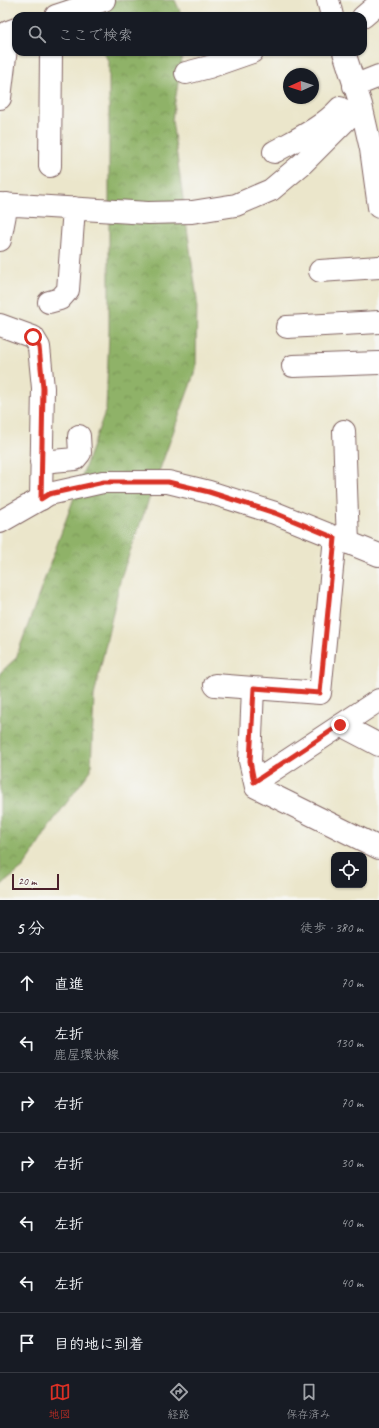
<!DOCTYPE html>
<html lang="ja">
<meta charset="utf-8">
<style>
body{margin:0;font-family:Caveat,"Klee One",sans-serif;background:#242831;color:#f1f3f6}
.controls{position:absolute;right:12px;bottom:12px;display:grid;overflow:hidden;border-radius:8px;box-shadow:0 1px 3px #0004}
.controls button{width:36px;height:36px;display:grid;place-items:center;padding:0;border:0;border-bottom:1px solid #363941;background:#171b24;color:#f1f3f6;font:20px sans-serif}
.compass{position:absolute;left:283px;top:68px;width:36px;height:36px;border-radius:50%;background:#171b24;box-shadow:0 1px 3px #0004;rotate:267deg}
.scale{position:absolute;left:12px;bottom:10px;width:47px;box-sizing:border-box;padding-left:4px;border:2px solid #4a1f2b;border-top:0;font-size:11px;line-height:14px;white-space:nowrap;color:#4a1f2b;-webkit-text-stroke:3px #f6f6f2;paint-order:stroke}
.stop{position:absolute;width:12px;height:12px;margin:-9px;border:3px solid #d93025;border-radius:50%;background:#fff}
.stop.end{background:#d93025;border-color:#fff;box-shadow:0 1px 4px #0008}
.list{margin:0;padding:0;list-style:none}
h2{display:flex;justify-content:space-between;align-items:center;height:52px;margin:0;padding:0 16px;font-size:17px}
h2 small{font-size:13px;font-weight:400;color:#9ea1a6}
.list li{display:grid;grid-template-columns:26px 1fr auto;gap:12px;align-items:center;box-sizing:border-box;height:60px;padding:0 16px;border-top:1px solid #363941}
.list b{display:block;font-size:15px;white-space:nowrap}
.list p{margin:0;font-size:13px;white-space:nowrap;color:#9ea1a6}
.list em{font-size:13px;font-style:normal;color:#9ea1a6}
.icon{flex:none;width:22px;height:22px;fill:none;stroke:currentColor;stroke-width:2;stroke-linecap:round;stroke-linejoin:round}
.map{position:relative;flex:none;width:379px;height:900px;overflow:hidden}
.search{position:absolute;background:#171b24;box-shadow:0 1px 3px #0004;left:12px;right:12px;top:12px;height:44px;display:flex;align-items:center;gap:10px;box-sizing:border-box;padding:0 14px;border-radius:12px;color:#9ea1a6;font-size:15px}
.sheet{height:472px;background:#171b24}
nav{display:flex;justify-content:space-around;align-items:center;box-sizing:border-box;height:56px;border-top:1px solid #363941;background:#171b24;font-size:11px;color:#9ea1a6}
nav a{display:grid;justify-items:center;gap:2px}
nav .on{color:#d93025}
.map>svg:first-child{display:block}
.forest{fill:url(#forest-crowns);stroke:#6c6849}
.lines{fill:none;stroke-linecap:round;stroke-linejoin:round}
.minor-casing{stroke:#826563;stroke-width:24}
.major-casing{stroke:#826563;stroke-width:24}
.minor{stroke:#fff;stroke-width:22}
.major{stroke:#fff;stroke-width:22}
.route{stroke:#d93025;stroke-width:5}
</style>
<div class="map">
<svg width="379" height="900" viewBox="0 0 379 900">
<defs>
<pattern id="forest-crowns" width="20" height="18" patternUnits="userSpaceOnUse"><rect width="20" height="18" fill="#8fb267"/><path d="M2 6a3 3 0 1 1 6 0M12 15a3 3 0 1 1 6 0" fill="none" stroke="#779055"/></pattern>
</defs>
<rect width="100%" height="100%" fill="#f6f6f2"/>
<filter id="ink" filterUnits="userSpaceOnUse"><feTurbulence type="fractalNoise" baseFrequency=".025" numOctaves="2"/><feDisplacementMap in="SourceGraphic" scale="8" xChannelSelector="R" yChannelSelector="G"/><feConvolveMatrix kernelMatrix="1 2 1 2 8 2 1 2 1" color-interpolation-filters="sRGB"/></filter>
<filter id="wash" filterUnits="userSpaceOnUse"><feTurbulence type="fractalNoise" baseFrequency=".012" numOctaves="4" result="noise"/><feDisplacementMap in="SourceGraphic" scale="16" xChannelSelector="R" yChannelSelector="G"/><feGaussianBlur stdDeviation="0.9" result="paint"/><feColorMatrix in="noise" values="0 0 0 0 0 0 0 0 0 0 0 0 0 0 0 0 0 1.4 0 .05"/><feComposite in="paint" operator="in"/></filter>
<g filter="url(#wash)">
<rect width="100%" height="100%" fill="#ebe6cb"/>
<path class="forest" d="M64,0H175L182,16H79L73,7Z
M103,52H183L172,120L197,299L196,369L121,577L94,696L91,770L53,821L24,867L0,886V673L16,658L106,409L109,331V62Z"/>
</g>
<g filter="url(#ink)">
<g class="lines">
<g class="minor-casing">
<path id="minor" d="M328,0L332,16
M56,16L104,0
M363,17L377,5
M344,52L361,105L371,149L379,207
M186,73L209,67L252,52
M354,86L379,76
M0,98L8,32L16,29
M274,152C297,139 323,127 340,108
M50,166L51,52
M0,204L148,213L192,212L236,205L271,190L302,164L361,105
M0,240L7,204
M320,271L379,267
M49,302L60,299L68,290L74,208
M0,325L33,337L39,347L43,388L41,499
M287,327L379,322
M293,366L379,363
M344,431L348,543
M41,462L75,459L80,453L79,436
M215,685L253,688L250,761L256,787L379,848
M253,688L320,693L335,537
M341,725L379,745
M255,782L379,700"/>
</g>
<g class="major-casing">
<path id="major" d="M0,522L49,494L103,482H168L209,492L275,513L379,555"/>
</g>
<use href="#minor" class="minor"/>
<use href="#major" class="major"/>
</g>
</g>
<g class="lines" filter="url(#ink)">
<path class="route" d="M33,337L39,347L43,388L41,499L49,494L104,482H168L209,492L275,513L335,538L320,693L254,688L250,761L254,782L340,725"/>
</g>
</svg>
<div class="controls">
<button><svg class="icon" aria-label="locate" viewBox="0 0 24 24"><circle cx="12" cy="12" r="6"/><path d="M12 2v4M12 18v4M2 12h4M18 12h4"/></svg></button>
</div>
<svg class="compass" viewBox="-18 -18 36 36"><path d="M0-13l5 13h-10z" fill="#e53935"/><path d="M0 13l5-13h-10z" fill="#9ea1a6"/></svg>
<div class="scale">20 m</div>
<div class="stop" style="left:33px;top:337px"></div>
<div class="stop end" style="left:340px;top:725px"></div>
<div class="search"><svg class="icon" aria-label="search" viewBox="0 0 24 24"><circle cx="10" cy="10" r="6"/><path d="M15 15l6 6"/></svg>ここで検索</div>
</div>
<section class="sheet">
<h2>5 分<small>徒歩 · 380 m</small></h2>
<ul class="list">
<li><svg class="icon" aria-label="ahead" viewBox="0 0 24 24"><path d="M12 20V5M6 11l6-6 6 6"/></svg><div><b>直進</b></div><em>70 m</em></li>
<li><svg class="icon" aria-label="left" viewBox="0 0 24 24"><path d="M17 20v-9H6M10 6l-5 5 5 5"/></svg><div><b>左折</b><p>鹿屋環状線</p></div><em>130 m</em></li>
<li><svg class="icon" aria-label="right" viewBox="0 0 24 24"><path d="M7 20v-9h11M14 6l5 5-5 5"/></svg><div><b>右折</b></div><em>70 m</em></li>
<li><svg class="icon" aria-label="right" viewBox="0 0 24 24"><path d="M7 20v-9h11M14 6l5 5-5 5"/></svg><div><b>右折</b></div><em>30 m</em></li>
<li><svg class="icon" aria-label="left" viewBox="0 0 24 24"><path d="M17 20v-9H6M10 6l-5 5 5 5"/></svg><div><b>左折</b></div><em>40 m</em></li>
<li><svg class="icon" aria-label="left" viewBox="0 0 24 24"><path d="M17 20v-9H6M10 6l-5 5 5 5"/></svg><div><b>左折</b></div><em>40 m</em></li>
<li><svg class="icon" aria-label="arrive" viewBox="0 0 24 24"><path d="M6 21V4h12l-3 4 3 4H6"/></svg><div><b>目的地に到着</b></div></li>
</ul>
</section>
<nav>
<a class="on"><svg class="icon" aria-label="map" viewBox="0 0 24 24"><path d="M3 6l6-2 6 2 6-2v14l-6 2-6-2-6 2zM9 4v14M15 6v14"/></svg>地図</a>
<a><svg class="icon" aria-label="directions" viewBox="0 0 24 24"><path d="M12 3l9 9-9 9-9-9zM9 14v-3h6M13 9l2 2-2 2"/></svg>経路</a>
<a><svg class="icon" aria-label="saved" viewBox="0 0 24 24"><path d="M7 4h10v16l-5-4-5 4z"/></svg>保存済み</a>
</nav>
